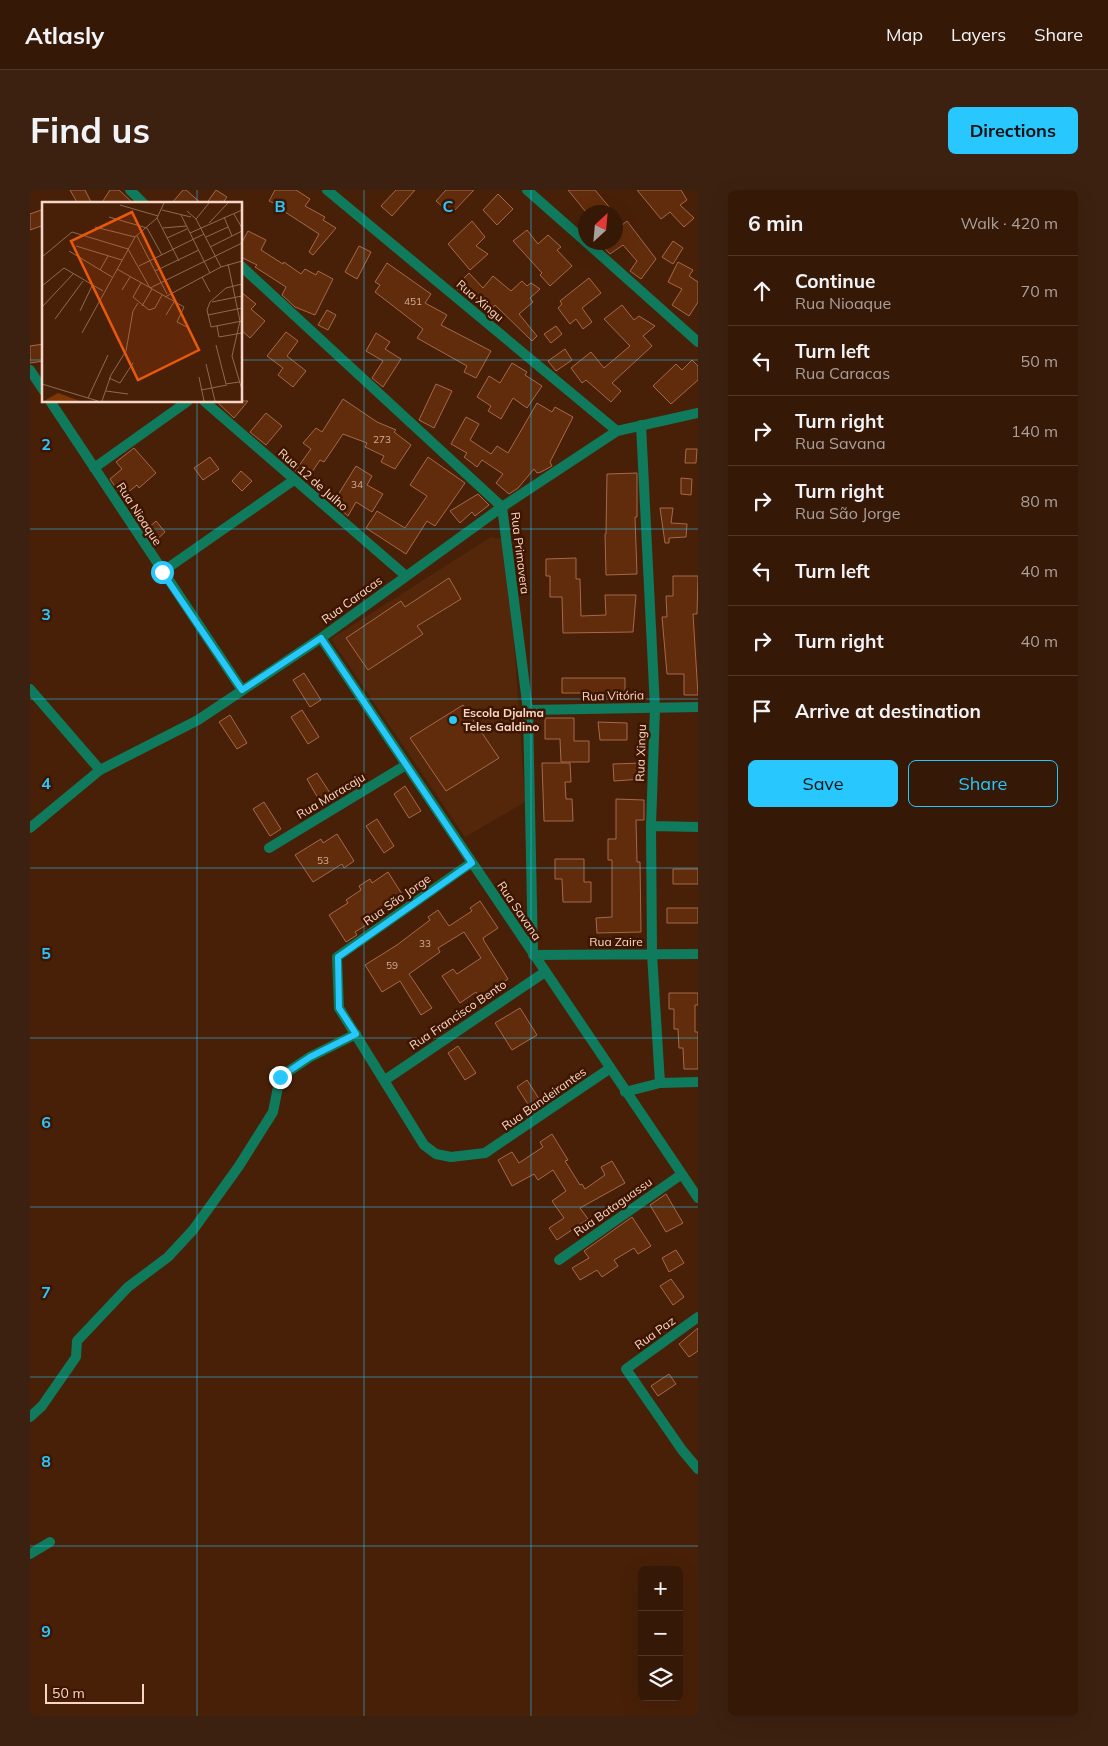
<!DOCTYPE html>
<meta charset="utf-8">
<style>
body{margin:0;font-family:Mulish,sans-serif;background:#3d2110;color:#f1f3f6}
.controls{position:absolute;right:15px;bottom:15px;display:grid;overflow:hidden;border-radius:8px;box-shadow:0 5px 20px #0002}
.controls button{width:45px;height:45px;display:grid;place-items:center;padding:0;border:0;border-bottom:1px solid #503728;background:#361806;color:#f1f3f6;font:25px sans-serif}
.compass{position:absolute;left:548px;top:15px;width:45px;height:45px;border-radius:50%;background:#361806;box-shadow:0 5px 20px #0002;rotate:26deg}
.scale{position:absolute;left:15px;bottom:12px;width:99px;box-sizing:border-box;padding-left:5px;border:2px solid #f8d6c6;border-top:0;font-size:14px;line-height:18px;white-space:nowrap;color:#f8d6c6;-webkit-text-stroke:4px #3d1500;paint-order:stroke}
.stop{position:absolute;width:15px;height:15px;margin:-11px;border:4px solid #28c8ff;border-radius:50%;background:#fff}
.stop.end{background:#28c8ff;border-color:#fff;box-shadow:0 1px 5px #0008}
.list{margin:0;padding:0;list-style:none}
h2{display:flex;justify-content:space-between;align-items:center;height:65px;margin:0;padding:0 20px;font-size:21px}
h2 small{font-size:16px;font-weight:400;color:#aaa09b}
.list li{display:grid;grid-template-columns:32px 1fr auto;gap:15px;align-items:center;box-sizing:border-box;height:70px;padding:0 20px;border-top:1px solid #503728}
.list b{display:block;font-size:19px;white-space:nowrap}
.list p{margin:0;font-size:16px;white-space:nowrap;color:#aaa09b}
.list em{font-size:16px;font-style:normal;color:#aaa09b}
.actions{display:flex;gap:10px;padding:15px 20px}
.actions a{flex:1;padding:11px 0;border:1px solid #28c8ff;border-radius:8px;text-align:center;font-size:18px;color:#28c8ff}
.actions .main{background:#28c8ff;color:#111}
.icon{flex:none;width:28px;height:28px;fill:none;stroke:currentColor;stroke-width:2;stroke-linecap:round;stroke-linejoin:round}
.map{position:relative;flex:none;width:668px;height:1526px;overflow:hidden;border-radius:8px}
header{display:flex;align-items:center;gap:30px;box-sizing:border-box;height:70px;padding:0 25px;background:#361806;border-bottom:1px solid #503728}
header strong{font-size:24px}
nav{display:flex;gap:28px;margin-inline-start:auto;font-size:18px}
.intro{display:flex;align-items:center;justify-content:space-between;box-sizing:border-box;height:120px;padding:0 30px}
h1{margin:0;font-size:35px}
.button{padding:12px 22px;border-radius:8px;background:#28c8ff;color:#111;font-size:18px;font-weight:700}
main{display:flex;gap:30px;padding:0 30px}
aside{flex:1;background:#361806;border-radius:8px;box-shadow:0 5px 20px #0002}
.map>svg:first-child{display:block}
.built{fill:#54270b}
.building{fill:#612c0b;stroke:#a4694b}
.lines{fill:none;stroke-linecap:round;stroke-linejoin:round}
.minor{stroke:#107a5c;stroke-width:10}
.tertiary{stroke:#107a5c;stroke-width:10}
.route{stroke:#28c8ff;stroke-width:6}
.grid{fill:none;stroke:#28c8ff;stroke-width:1;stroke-opacity:0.55}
.poi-dot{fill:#28c8ff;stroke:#3d1500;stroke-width:2}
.labels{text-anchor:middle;stroke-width:5;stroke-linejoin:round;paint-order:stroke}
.number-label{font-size:10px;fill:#d2ac97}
.street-label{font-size:12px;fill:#f8d6c6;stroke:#3d1500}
.poi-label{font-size:12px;font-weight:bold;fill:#f8d6c6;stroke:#3d1500;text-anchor:start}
.inset-road{fill:none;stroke:#8e6954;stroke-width:1}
.view{fill:#e8590c;fill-opacity:0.15;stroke:#e8590c;stroke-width:2.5}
.inset-edge{fill:none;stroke:#f8d6c6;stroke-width:2.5}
.grid-label{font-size:16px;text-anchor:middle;font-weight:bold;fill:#28c8ff;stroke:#3d1500;stroke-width:5;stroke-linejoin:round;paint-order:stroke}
</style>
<header>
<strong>Atlasly</strong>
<nav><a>Map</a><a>Layers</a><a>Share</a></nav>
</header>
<div class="intro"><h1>Find us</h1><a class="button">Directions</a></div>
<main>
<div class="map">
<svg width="668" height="1526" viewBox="0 0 668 1526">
<rect width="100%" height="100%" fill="#482008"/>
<path class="built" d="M461,347L477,350L495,612L435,647L301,449Z"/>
<path class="building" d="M40,0H55L62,14H48Z
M80,0H89L104,14H71Z
M153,0H156L172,14H141Z
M186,0L197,7L192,14H176Z
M245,0H266L280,9L275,16L295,27L293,30L306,38L283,65L279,62L289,44L252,20L254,18L239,11Z
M366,0H385L362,26L351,16Z
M416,0H444L421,24L406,11Z
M538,0H565L580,18L573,22H556Z
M607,0H651L657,10L650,15L664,28L654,37L640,22L631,29Z
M468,4L483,19L467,35L453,20Z
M14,19V35L0,40V24Z
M442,31L455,47L446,56L458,64L440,80L418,54Z
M597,31L626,69L611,89L600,81L607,71L593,55L580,64L569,52H586V40Z
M497,40L508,54L518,45L531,57L527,60L542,76L520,96L510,85L512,83L483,51Z
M218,41L236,50L231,60L253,74L254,72L271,84L275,79L286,85L288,81L303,89L285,125L265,117L252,105L256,97L225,77L227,75L211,67V54Z
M643,51L653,58L643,74L632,67Z
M329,56L341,62L327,89L315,82Z
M648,72L663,80L659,86L668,92V112L659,126L642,115L652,99L638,92Z
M357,73L401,104L395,113L417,125L411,135L461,161L446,188L434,182L437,176L387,148L393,139L345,102L350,95L345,92Z
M439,83L453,98L463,86L481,101L492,91L497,96L501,93L510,99L500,108L503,112L489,124L507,146L502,151L465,115L460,121L443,105L439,109L425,97Z
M559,88L571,103L552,118L562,132L553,139L546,129L540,134L528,118L532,114L530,111Z
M211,102L226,114L221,119L235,131L220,148L211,140Z
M592,115L604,130L609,126L625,136L613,146L622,156L582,193L591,201L581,212L556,190L552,193L541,178L561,162L574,178L600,156L574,129Z
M297,120L306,125L298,140L288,135Z
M526,136L532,144L521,153L514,144Z
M256,142L268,151L257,166L276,181L263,197L248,185L253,178L237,166Z
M346,143L360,152L355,159L371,169L353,197L342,188L353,171L336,161Z
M14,154V171L0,173V156Z
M535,159L542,170L526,181L518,171Z
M662,170L668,176V190L641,214L623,196L646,174L652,180Z
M482,173L497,182L495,185L512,196L497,218L483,208L471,229L458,221L461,216L447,207L459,186L470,193Z
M406,194L422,201L404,238L389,230Z
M313,209L347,232L366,240L364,242L381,255L365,279L351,272L354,266L335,257L337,253L313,244L294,272L290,270L276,291L265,281L281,259L273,253L286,238L292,242Z
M186,211H218L204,228Z
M507,213L522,222L525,217L543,227L520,272L522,276L511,282L507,283L504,279L488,298L479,304L466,293L473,284L452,270L447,277L434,267L437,263L421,254L436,227L449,234L440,250L461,264L467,256L478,263Z
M236,223L252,236L236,255L220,242Z
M104,258L126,283L109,298L107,295L92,307L80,289L92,279L86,272Z
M656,259H667L666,273H655Z
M180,267L189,279L173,290L164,278Z
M398,267L435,293L405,336L397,331L376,364L336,338L347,321L375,338L397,306L380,295Z
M326,276L342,286L337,295L353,304L342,322L326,312L318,326L303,313Z
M211,281L222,291L212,301L202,291Z
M607,283V327H605L607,384L576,385L575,344H576L577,284Z
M651,288L662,289L661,305L651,304Z
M448,304L459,315L445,326L442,322L430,333L420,321Z
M630,318H643L641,333L657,334L656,347L639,348V353H635Z
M126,331L135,342L123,353L115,341Z
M546,368V389H550L551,426L576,425L575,405H606L603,442L533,443L532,407H520V386H516V369Z
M643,386H668L667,424H663L668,505H654V484H637L632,427H637L636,406H643Z
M419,388L431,409L387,436L393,444L338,480L316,448L371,411L375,417Z
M274,483L291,510L280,517L263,490Z
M532,488H595V506H565V503H532Z
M433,515L469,568L416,601L380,548Z
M272,520L289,547L278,554L261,527Z
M200,525L217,553L207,559L189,532Z
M515,528H544V551H559V572H531L530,549H515Z
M568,532L597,533V550H570Z
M512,573H540L541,592H535L536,609H542L543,631H514Z
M612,573V589L584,591L583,574Z
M287,583L304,609L293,617L277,589Z
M375,596L391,621L379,628L364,604Z
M586,609L614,610V630H606L607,672H610L611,742L567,743L566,728L582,727V670H578V649H586Z
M234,612L251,639L240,646L223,619Z
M347,629L364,656L354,663L336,636Z
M307,644L324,671L314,678L312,674L283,692L265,665L291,649L293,653Z
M525,669H554V692H561V712H533L532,689H525Z
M643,679H668V694H643Z
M358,682L375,709L364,716L362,713L342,726L344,730L325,742L327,745L316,752L299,725L318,713L316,710L331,700L329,696L340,689L342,693Z
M450,711L468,738L453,748L454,751L478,789L450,808L446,802L430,813L412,786L423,779L427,784L451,768L434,742L408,758L410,762L379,784L402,818L391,825L370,791L352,802L335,775L367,755L400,730L398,727L408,720L419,736L442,721L440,718Z
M637,718H668V733H637Z
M639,803H668V815H665V842H668V879H654L653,858H649L648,839H644V819H639Z
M490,818L507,845L482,860L465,833Z
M428,856L446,883L435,890L418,863Z
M497,890L513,915L503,922L487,897Z
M522,944L538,970L535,971L550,995L552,994L555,999L575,985L571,977L582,971L595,993L550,1018L558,1029L527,1050L519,1038L534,1028L522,1011L536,1001L523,980L508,990L504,984L482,996L468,970L482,962L489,973L513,957L510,952Z
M636,1004L653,1033L636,1042L620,1015Z
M602,1027L621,1056L608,1064L604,1058L584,1070L588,1076L572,1087L567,1080L550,1090L542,1078L559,1068L554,1061Z
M646,1060L654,1073L639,1082L632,1068Z
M641,1089L654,1107L643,1115L630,1096Z
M668,1138V1161L659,1167L649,1154Z
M639,1184L646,1194L628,1206L621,1196Z"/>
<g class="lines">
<path class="minor" d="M100,0L114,14
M297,0L587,241
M497,0L556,52
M556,52L668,152
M0,180L14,201
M20,211L212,500
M174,211L376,386
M611,235L625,518L621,636L622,764L630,893
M64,278L158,211
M132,382L264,290
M291,448L668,1008
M0,499L70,580
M498,520L503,765L668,764
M621,636L668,637
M0,638L70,580L168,530L291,448L472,317L211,76
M239,658L376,575
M441,673L307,767L309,818L394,955L406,964L421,967L455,963L579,879
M355,890L515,782
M595,902L630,893L668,892
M529,1070L652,984
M668,1127L596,1179L652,1260L668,1279
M0,1227L12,1216L46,1167L47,1151L98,1097L138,1067L163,1040L209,976L243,922L250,887L280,867L326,844
M0,1364L20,1352"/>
<path class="tertiary" d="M668,223L587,241L472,317L498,520L668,517"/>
</g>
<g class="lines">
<path class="route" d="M132,382L212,500L291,448L442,673L308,767L309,818L326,844L280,867L250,887"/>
</g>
<path class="grid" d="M167,0V14M334,0V1526M501,0V1526M0,170H14M211,170H668M167,211V1526M0,339H668M0,509H668M0,678H668M0,848H668M0,1017H668M0,1187H668M0,1356H668"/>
<circle class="poi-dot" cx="423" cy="530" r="5"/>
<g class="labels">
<g class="number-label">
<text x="383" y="115">451</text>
<text x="352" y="253">273</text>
<text x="327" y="298">34</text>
<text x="293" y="674">53</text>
<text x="395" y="757">33</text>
<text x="362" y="779">59</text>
</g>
<g class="street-label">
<text transform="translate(450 111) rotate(40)" y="4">Rua Xingu</text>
<text transform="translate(283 290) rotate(41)" y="4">Rua 12 de Julho</text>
<text transform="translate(109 324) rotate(57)" y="4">Rua Nioaque</text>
<text transform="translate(490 363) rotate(83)" y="4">Rua Primavera</text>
<text transform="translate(322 410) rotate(-36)" y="4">Rua Caracas</text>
<text transform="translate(583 506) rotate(-1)" y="4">Rua Vitória</text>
<text transform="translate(611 563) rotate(-88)" y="4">Rua Xingu</text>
<text transform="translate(301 606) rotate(-31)" y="4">Rua Maracaju</text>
<text transform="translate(367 710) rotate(-35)" y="4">Rua São Jorge</text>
<text transform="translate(489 721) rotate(56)" y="4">Rua Savana</text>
<text x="586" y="756">Rua Zaire</text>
<text transform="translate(428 825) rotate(-34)" y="4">Rua Francisco Bento</text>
<text transform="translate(514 909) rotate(-35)" y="4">Rua Bandeirantes</text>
<text transform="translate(583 1017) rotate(-35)" y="4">Rua Bataguassu</text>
<text transform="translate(625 1143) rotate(-36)" y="4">Rua Paz</text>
</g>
<g class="poi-label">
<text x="433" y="527">Escola Djalma<tspan x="433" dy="14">Teles Galdino</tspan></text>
</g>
</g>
<g transform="translate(12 12)">
<rect width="200" height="200" fill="#482008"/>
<path d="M16,191L38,199H2Z" fill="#7e3704"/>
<path class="inset-road" d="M78,3L116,14M120,8L149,15M145,9L154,17L179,65M192,12L200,26M139,13L168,71M67,15L105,26L120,53M182,15L190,34M115,16L137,59M154,17L167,1M167,21L186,1M53,25L93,35M121,26L144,24M148,31L200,8M95,34L125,92M164,35L186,25M125,36L145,27M34,44L80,58M168,45L200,29M27,49L70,75M0,55L30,30L86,47L108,86L200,41M186,62L198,119L190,154L200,188M97,64L162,32M75,67L142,105L135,120L147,126M58,68L66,54M113,69L157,48M160,75L168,90M99,81L91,95L107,108L113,106L120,93M200,82L184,86L168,100L165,108L169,125L200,119M0,84L22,66L61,89M80,88L88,75M123,95L179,65L200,59M170,100L200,94M1,104L31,72M100,104L110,87M38,109L50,84M124,113L132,100M166,113L200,106M13,117L41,79M175,124L177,135L200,131M40,131L93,35L115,16L122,1M174,143L184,182L197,180M164,162L173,199M157,175L162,199M67,176L78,181L91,161M0,182L56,199M159,188L185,183M64,189L86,192M46,196L66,153M60,199L69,173L84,149L91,109L96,101"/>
<path class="view" d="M90,10L157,148L96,178L29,39Z"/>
<rect width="200" height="200" class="inset-edge"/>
</g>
<g class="grid-label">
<text x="250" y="22">B</text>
<text x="418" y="22">C</text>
<text x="16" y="260">2</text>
<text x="16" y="430">3</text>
<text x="16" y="599">4</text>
<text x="16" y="769">5</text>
<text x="16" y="938">6</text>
<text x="16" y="1108">7</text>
<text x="16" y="1277">8</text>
<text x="16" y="1447">9</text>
</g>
</svg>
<div class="controls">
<button>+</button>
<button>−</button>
<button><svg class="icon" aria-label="layers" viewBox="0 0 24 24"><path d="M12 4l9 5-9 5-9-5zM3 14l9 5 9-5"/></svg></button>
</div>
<svg class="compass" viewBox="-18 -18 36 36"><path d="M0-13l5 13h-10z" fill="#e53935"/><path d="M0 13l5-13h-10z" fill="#aaa09b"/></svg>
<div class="scale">50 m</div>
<div class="stop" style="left:132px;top:382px"></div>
<div class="stop end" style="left:250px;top:887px"></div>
</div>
<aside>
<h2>6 min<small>Walk · 420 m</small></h2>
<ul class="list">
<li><svg class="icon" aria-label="ahead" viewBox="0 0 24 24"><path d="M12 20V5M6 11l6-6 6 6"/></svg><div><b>Continue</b><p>Rua Nioaque</p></div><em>70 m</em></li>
<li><svg class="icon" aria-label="left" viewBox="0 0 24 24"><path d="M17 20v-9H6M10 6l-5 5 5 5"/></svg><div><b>Turn left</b><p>Rua Caracas</p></div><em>50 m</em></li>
<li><svg class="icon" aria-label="right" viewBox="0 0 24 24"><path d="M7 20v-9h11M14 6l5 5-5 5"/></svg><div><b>Turn right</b><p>Rua Savana</p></div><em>140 m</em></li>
<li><svg class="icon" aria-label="right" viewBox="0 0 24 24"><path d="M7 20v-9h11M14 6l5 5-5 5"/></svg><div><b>Turn right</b><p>Rua São Jorge</p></div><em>80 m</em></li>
<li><svg class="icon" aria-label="left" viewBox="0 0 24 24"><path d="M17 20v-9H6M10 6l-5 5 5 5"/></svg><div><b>Turn left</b></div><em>40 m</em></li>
<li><svg class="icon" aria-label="right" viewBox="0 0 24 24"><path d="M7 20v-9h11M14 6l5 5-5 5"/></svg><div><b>Turn right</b></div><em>40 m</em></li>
<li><svg class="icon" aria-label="arrive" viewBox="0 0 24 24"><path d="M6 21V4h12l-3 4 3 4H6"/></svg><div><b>Arrive at destination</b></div></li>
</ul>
<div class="actions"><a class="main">Save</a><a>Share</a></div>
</aside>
</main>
